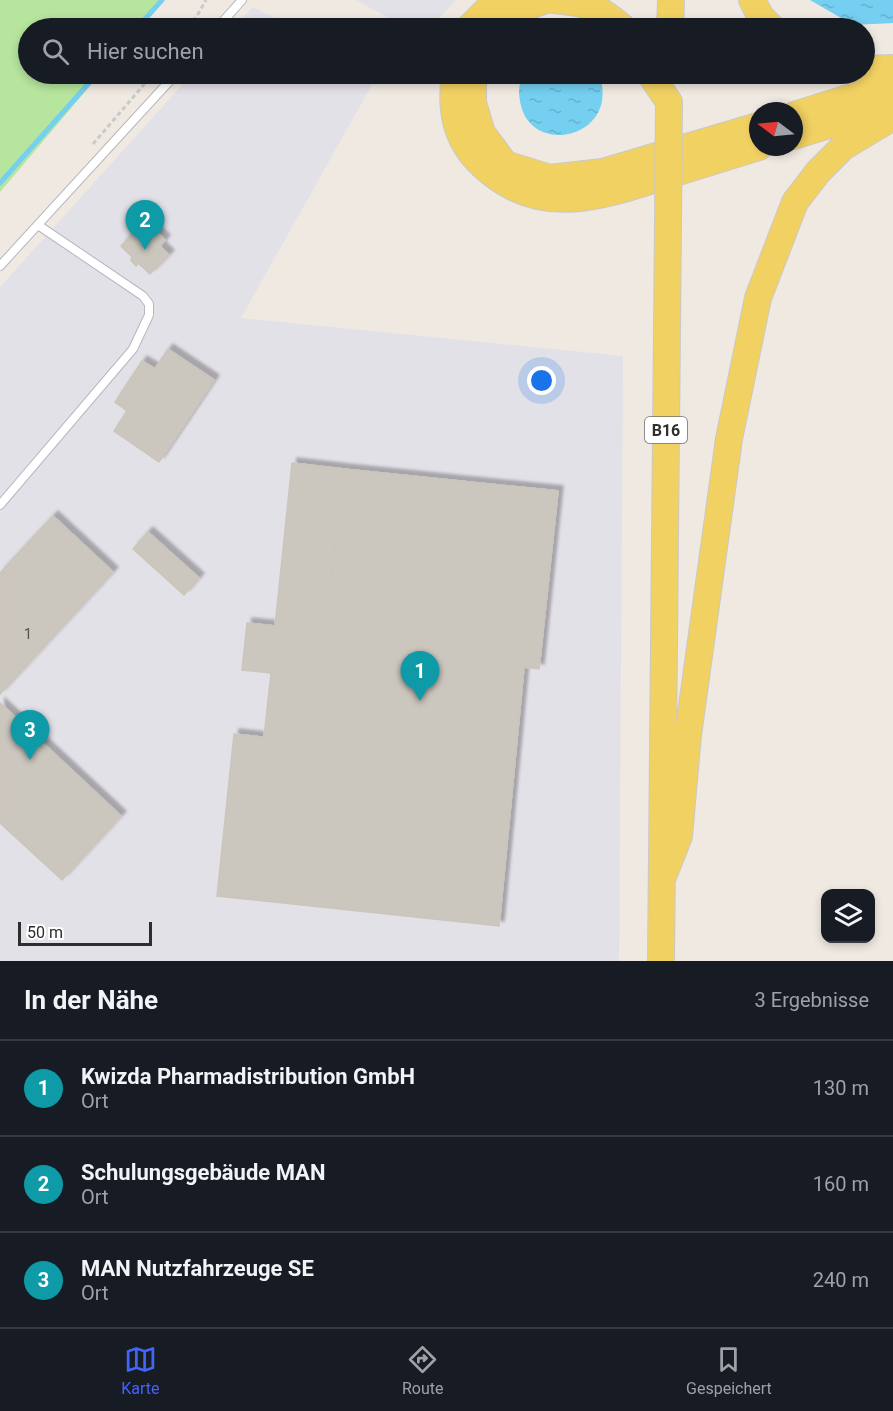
<!DOCTYPE html>
<html lang="de">
<meta charset="utf-8">
<style>
body{margin:0;font-family:Roboto,sans-serif;background:#242831;color:#f1f3f6}
.controls{position:absolute;right:18px;bottom:18px;display:grid;overflow:hidden;border-radius:12px;box-shadow:0 3px 9px #0003}
.controls button{width:54px;height:54px;display:grid;place-items:center;padding:0;border:0;border-bottom:2px solid #363941;background:#171b24;color:#f1f3f6;font:30px sans-serif}
.compass{position:absolute;left:749px;top:102px;width:54px;height:54px;border-radius:50%;background:#171b24;box-shadow:0 3px 9px #0003;rotate:286deg}
.scale{position:absolute;left:18px;bottom:15px;width:134px;box-sizing:border-box;padding-left:6px;border:3px solid #2e2e2e;border-top:0;font-size:16px;line-height:21px;white-space:nowrap;color:#2e2e2e;-webkit-text-stroke:4px #fff;paint-order:stroke}
.you{position:absolute;left:542px;top:381px;width:21px;height:21px;margin:-15px;border:4px solid #fff;border-radius:50%;background:#1a73e8;box-shadow:0 0 0 9px #1a73e833}
.badge{display:grid;place-items:center;width:39px;height:39px;border-radius:50%;background:#4264fb;color:#fff;font-size:20px;font-weight:700}
.pin{position:absolute;translate:-50% -50px;filter:drop-shadow(0 2px 3px #0008)}
.pin::after{content:'';position:absolute;top:32px;width:21px;height:18px;background:inherit;clip-path:polygon(0 0,100% 0,50% 100%)}
.list{margin:0;padding:0;list-style:none}
h2{display:flex;justify-content:space-between;align-items:center;height:78px;margin:0;padding:0 24px;font-size:26px}
h2 small{font-size:20px;font-weight:400;color:#9ea1a6}
.list li{display:grid;grid-template-columns:39px 1fr auto;gap:18px;align-items:center;box-sizing:border-box;height:96px;padding:0 24px;border-top:2px solid #363941}
.list b{display:block;font-size:22px;white-space:nowrap}
.list p{margin:0;font-size:20px;white-space:nowrap;color:#9ea1a6}
.list em{font-size:20px;font-style:normal;color:#9ea1a6}
.icon{flex:none;width:33px;height:33px;fill:none;stroke:currentColor;stroke-width:2;stroke-linecap:round;stroke-linejoin:round}
.map{position:relative;flex:none;width:893px;height:961px;overflow:hidden}
.search{position:absolute;background:#171b24;box-shadow:0 3px 9px #0003;left:18px;right:18px;top:18px;height:66px;display:flex;align-items:center;gap:15px;box-sizing:border-box;padding:0 21px;border-radius:33px;color:#9ea1a6;font-size:22px}
.sheet{height:366px;background:#171b24}
nav{display:flex;justify-content:space-around;align-items:center;box-sizing:border-box;height:84px;border-top:2px solid #363941;background:#171b24;font-size:16px;color:#9ea1a6}
nav a{display:grid;justify-items:center;gap:3px}
nav .on{color:#4264fb}
.map>svg:first-child{display:block}
.industrial{fill:#e3e1e8}
.grass{fill:#b6e59e}
.water{fill:url(#water-ripples)}
.lines{fill:none;stroke-linecap:round;stroke-linejoin:round}
.stream{stroke:#75cff0;stroke-width:5}
.building{fill:#cbc7bf;stroke:#cbc5ba;stroke-width:1.5;filter:url(#shadow)}
.lane-casing{stroke:#b4b7c1;stroke-width:10}
.primary-casing{stroke:#c9c9c9;stroke-width:28}
.path{stroke:#c9c9c9;stroke-width:3;stroke-dasharray:4.5 3;stroke-linecap:butt}
.lane{stroke:#fff;stroke-width:8}
.primary{stroke:#f2d163;stroke-width:26}
.primary-bridge-casing{stroke:#c9c9c9;stroke-width:28;stroke-linecap:butt}
.primary-bridge{stroke:#f2d163;stroke-width:26}
.labels{text-anchor:middle;stroke-width:4.5;stroke-linejoin:round;paint-order:stroke}
.number-label{font-size:15px;fill:#555452}
.shield{fill:#fff;stroke:#6d6d6d;stroke-width:1.5}
.shield-label{font-size:16px;font-weight:bold;fill:#2e2e2e}
</style>
<div class="map">
<svg width="893" height="961" viewBox="0 0 893 961">
<defs>
<pattern id="water-ripples" width="26" height="14" patternUnits="userSpaceOnUse" patternTransform="scale(1.5)"><rect width="26" height="14" fill="#75cff0"/><path d="M2 4q2-2 4 0t4 0M15 11q2-2 4 0t4 0" fill="none" stroke="#66b2ce"/></pattern>
<filter id="shadow"><feDropShadow dx="5" dy="-5" stdDeviation="1.5" flood-color="#0004"/></filter>
</defs>
<rect width="100%" height="100%" fill="#efe9e1"/>
<path class="industrial" d="M356,0H456L430,28H407Z
M253,7L295,28H233Z
M192,74H378L241,318L623,356L619,961H0V287Z"/>
<path class="grass" d="M0,0H162L138,28H28V74H100L0,192Z"/>
<path class="water" d="M810,0H893V23L853,25Z
M524,74H599C622,138 529,159 520,101C518,91 519,82 524,74Z"/>
<g class="lines">
<path class="stream" d="M137,28L162,0
M0,183L97,74"/>
</g>
<path class="building" d="M140,226L149,234L154,229L165,240L160,246L169,255L150,274L138,263L136,266L131,260L132,257L121,246Z
M168,349L214,380L159,462L114,431L127,411L115,402L142,361L155,369Z
M292,463L343,469L315,743L264,737L271,673L242,670L247,623L275,626Z
M343,469L558,491L539,669L524,667L499,926L217,896L234,734L315,743Z
M53,516L113,572L0,694V573Z
M148,532L199,578L184,595L133,549Z
M0,703L121,816L62,880L0,823Z"/>
<g class="lines">
<g class="lane-casing">
<path id="lane" d="M217,28L242,0
M0,266L176,74
M0,505L133,349L149,315V304L143,296L38,225"/>
</g>
<g class="primary-casing">
<path id="primary" d="M554,0C588,3 598,6 623,28
M752,0L761,17L772,28
M469,28L497,0
M496,28L514,11L546,0
M670,28L671,0
M864,69L893,68
M455,74C450,109 455,140 482,165C538,218 597,198 662,177C694,167 727,157 759,147
M473,74V103L482,133L505,164L550,178L603,172L758,126
M650,74L669,102
M794,115L893,84
M794,136L893,105
M662,879L679,836L688,735L729,439L758,298L795,202L818,172L843,147L893,117
M661,961L668,223"/>
</g>
<path class="path" d="M190,28L206,0
M93,144L153,74"/>
<use href="#lane" class="lane"/>
<use href="#primary" class="primary"/>
<g class="primary-bridge-casing">
<path id="primary-bridge" d="M668,223L669,102"/>
</g>
<use href="#primary-bridge" class="primary-bridge"/>
</g>
<g class="labels">
<g class="number-label">
<text x="28" y="639">1</text>
</g>
<rect class="shield" x="645" y="417" width="42" height="26" rx="4.5"/>
<g class="shield-label">
<text x="666" y="436">B16</text>
</g>
</g>
</svg>
<div class="controls">
<button><svg class="icon" aria-label="layers" viewBox="0 0 24 24"><path d="M12 4l9 5-9 5-9-5zM3 14l9 5 9-5"/></svg></button>
</div>
<svg class="compass" viewBox="-18 -18 36 36"><path d="M0-13l5 13h-10z" fill="#e53935"/><path d="M0 13l5-13h-10z" fill="#9ea1a6"/></svg>
<div class="scale">50 m</div>
<div class="you"></div>
<div class="pin badge" style="left:420px;top:701px;background:#0f9aa8">1</div>
<div class="pin badge" style="left:145px;top:250px;background:#0f9aa8">2</div>
<div class="pin badge" style="left:30px;top:760px;background:#0f9aa8">3</div>
<div class="search"><svg class="icon" aria-label="search" viewBox="0 0 24 24"><circle cx="10" cy="10" r="6"/><path d="M15 15l6 6"/></svg>Hier suchen</div>
</div>
<section class="sheet">
<h2>In der Nähe<small>3 Ergebnisse</small></h2>
<ul class="list">
<li><span class="badge" style="background:#0f9aa8">1</span><div><b>Kwizda Pharmadistribution GmbH</b><p>Ort</p></div><em>130 m</em></li>
<li><span class="badge" style="background:#0f9aa8">2</span><div><b>Schulungsgebäude MAN</b><p>Ort</p></div><em>160 m</em></li>
<li><span class="badge" style="background:#0f9aa8">3</span><div><b>MAN Nutzfahrzeuge SE</b><p>Ort</p></div><em>240 m</em></li>
</ul>
</section>
<nav>
<a class="on"><svg class="icon" aria-label="map" viewBox="0 0 24 24"><path d="M3 6l6-2 6 2 6-2v14l-6 2-6-2-6 2zM9 4v14M15 6v14"/></svg>Karte</a>
<a><svg class="icon" aria-label="directions" viewBox="0 0 24 24"><path d="M12 3l9 9-9 9-9-9zM9 14v-3h6M13 9l2 2-2 2"/></svg>Route</a>
<a><svg class="icon" aria-label="saved" viewBox="0 0 24 24"><path d="M7 4h10v16l-5-4-5 4z"/></svg>Gespeichert</a>
</nav>
